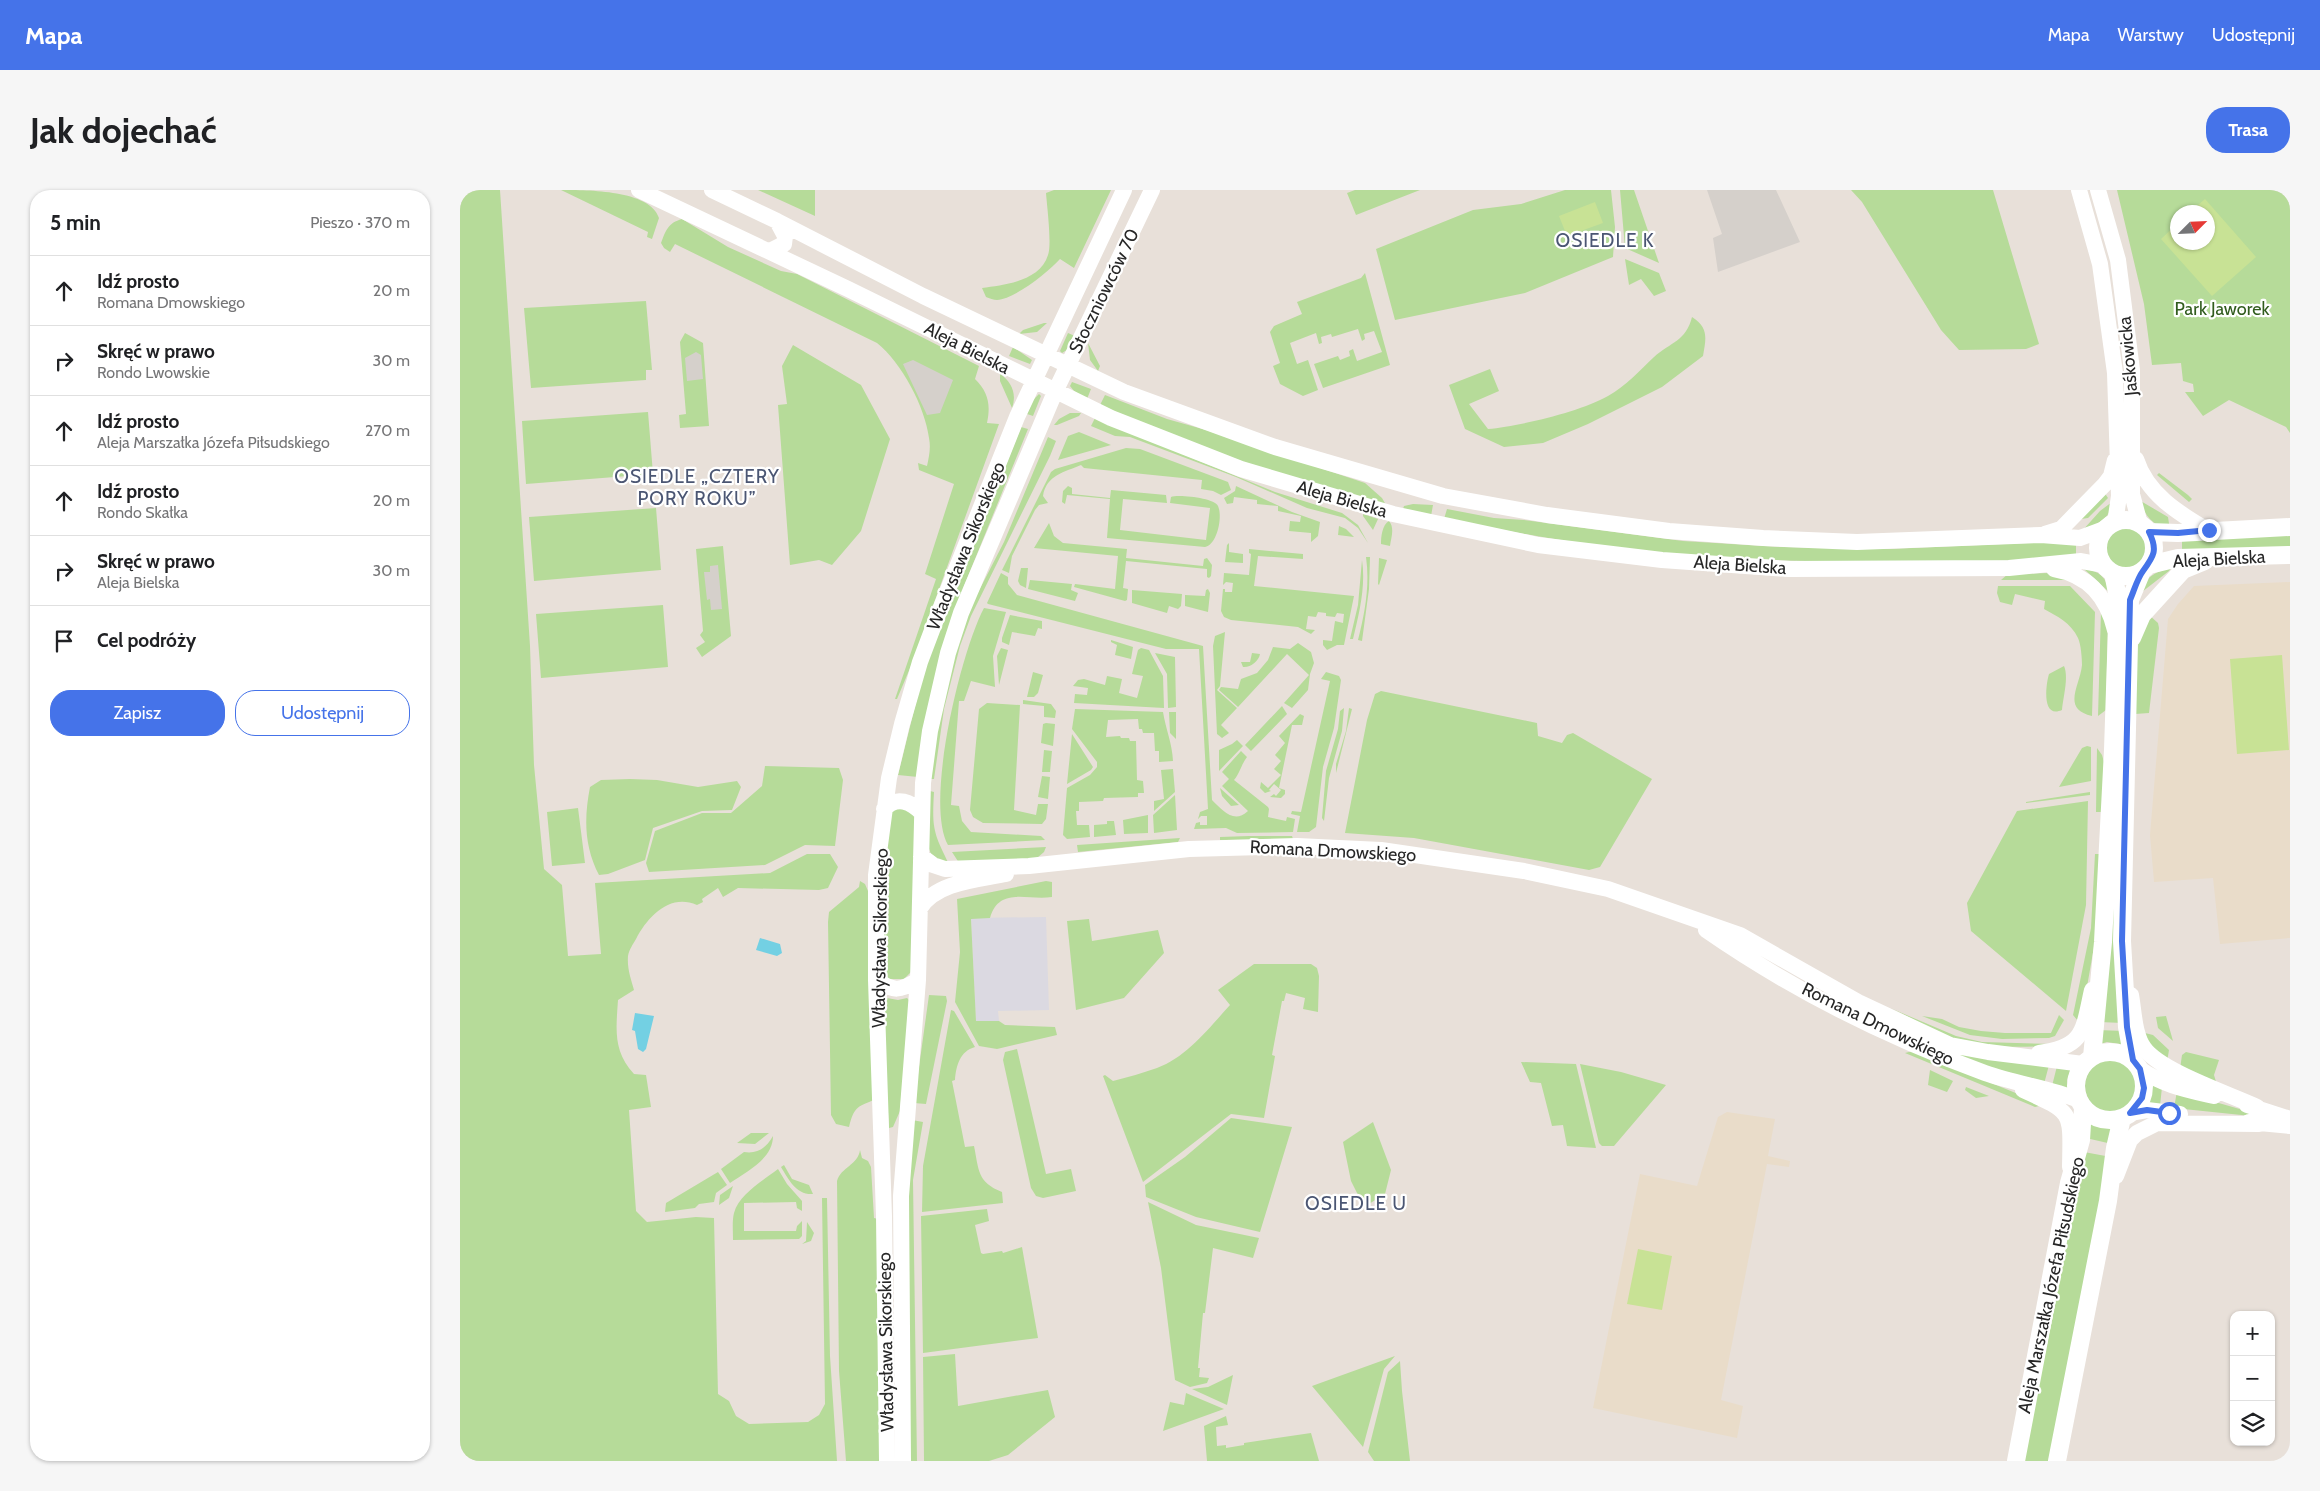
<!DOCTYPE html>
<html lang="pl">
<meta charset="utf-8">
<style>
body{margin:0;font-family:Cabin,sans-serif;background:#f6f6f6;color:#202124}
.controls{position:absolute;right:15px;bottom:15px;display:grid;overflow:hidden;border-radius:10px;box-shadow:0 1px 4px #0004}
.controls button{width:45px;height:45px;display:grid;place-items:center;padding:0;border:0;border-bottom:1px solid #e0e0e0;background:#fff;color:#202124;font:25px sans-serif}
.compass{position:absolute;left:1710px;top:15px;width:45px;height:45px;border-radius:50%;background:#fff;box-shadow:0 1px 4px #0004;rotate:66deg}
.stop{position:absolute;width:15px;height:15px;margin:-11px;border:4px solid #4573e9;border-radius:50%;background:#fff}
.stop.end{background:#4573e9;border-color:#fff;box-shadow:0 1px 5px #0008}
.list{margin:0;padding:0;list-style:none}
h2{display:flex;justify-content:space-between;align-items:center;height:65px;margin:0;padding:0 20px;font-size:21px}
h2 small{font-size:16px;font-weight:400;color:#757577}
.list li{display:grid;grid-template-columns:32px 1fr auto;gap:15px;align-items:center;box-sizing:border-box;height:70px;padding:0 20px;border-top:1px solid #e0e0e0}
.list b{display:block;font-size:19px;white-space:nowrap}
.list p{margin:0;font-size:16px;white-space:nowrap;color:#757577}
.list em{font-size:16px;font-style:normal;color:#757577}
.actions{display:flex;gap:10px;padding:15px 20px}
.actions a{flex:1;padding:11px 0;border:1px solid #4573e9;border-radius:20px;text-align:center;font-size:18px;color:#4573e9}
.actions .main{background:#4573e9;color:#fff}
.icon{flex:none;width:28px;height:28px;fill:none;stroke:currentColor;stroke-width:2;stroke-linecap:round;stroke-linejoin:round}
.map{position:relative;flex:none;width:1830px;height:1271px;overflow:hidden;border-radius:20px}
header{display:flex;align-items:center;gap:30px;box-sizing:border-box;height:70px;padding:0 25px;background:#4573e9;color:#fff}
header strong{font-size:24px}
nav{display:flex;gap:28px;margin-inline-start:auto;font-size:18px}
.intro{display:flex;align-items:center;justify-content:space-between;box-sizing:border-box;height:120px;padding:0 30px}
h1{margin:0;font-size:35px}
.button{padding:12px 22px;border-radius:20px;background:#4573e9;color:#fff;font-size:18px;font-weight:700}
main{display:flex;gap:30px;padding:0 30px}
aside{flex:1;background:#fff;border-radius:20px;box-shadow:0 1px 4px #0004}
.map>svg:first-child{display:block}
.industrial{fill:#dbd9e1}
.education{fill:#e9dcc9}
.green{fill:#b6db99;fill-rule:evenodd}
.pitch{fill:#c8e295}
.plaza{fill:#d5d0cb}
.water{fill:#73d0e3}
.lines{fill:none;stroke-linecap:round;stroke-linejoin:round}
.tertiary{stroke:#fff;stroke-width:16}
.secondary{stroke:#fff;stroke-width:18}
.route{stroke:#4573e9;stroke-width:6}
.labels{text-anchor:middle;stroke-width:4.5;stroke-linejoin:round;paint-order:stroke}
.street-label{font-size:18px;fill:#272727;stroke:#fff}
.park-label{font-size:18px;fill:#315c1e;stroke:#fff}
.neighbourhood-label{font-size:19px;letter-spacing:1px;fill:#4b5673;stroke:#fff}
</style>
<header>
<strong>Mapa</strong>
<nav><a>Mapa</a><a>Warstwy</a><a>Udostępnij</a></nav>
</header>
<div class="intro"><h1>Jak dojechać</h1><a class="button">Trasa</a></div>
<main>
<aside>
<h2>5 min<small>Pieszo · 370 m</small></h2>
<ul class="list">
<li><svg class="icon" aria-label="ahead" viewBox="0 0 24 24"><path d="M12 20V5M6 11l6-6 6 6"/></svg><div><b>Idź prosto</b><p>Romana Dmowskiego</p></div><em>20 m</em></li>
<li><svg class="icon" aria-label="right" viewBox="0 0 24 24"><path d="M7 20v-9h11M14 6l5 5-5 5"/></svg><div><b>Skręć w prawo</b><p>Rondo Lwowskie</p></div><em>30 m</em></li>
<li><svg class="icon" aria-label="ahead" viewBox="0 0 24 24"><path d="M12 20V5M6 11l6-6 6 6"/></svg><div><b>Idź prosto</b><p>Aleja Marszałka Józefa Piłsudskiego</p></div><em>270 m</em></li>
<li><svg class="icon" aria-label="ahead" viewBox="0 0 24 24"><path d="M12 20V5M6 11l6-6 6 6"/></svg><div><b>Idź prosto</b><p>Rondo Skałka</p></div><em>20 m</em></li>
<li><svg class="icon" aria-label="right" viewBox="0 0 24 24"><path d="M7 20v-9h11M14 6l5 5-5 5"/></svg><div><b>Skręć w prawo</b><p>Aleja Bielska</p></div><em>30 m</em></li>
<li><svg class="icon" aria-label="arrive" viewBox="0 0 24 24"><path d="M6 21V4h12l-3 4 3 4H6"/></svg><div><b>Cel podróży</b></div></li>
</ul>
<div class="actions"><a class="main">Zapisz</a><a>Udostępnij</a></div>
</aside>
<div class="map">
<svg width="1830" height="1271" viewBox="0 0 1830 1271">
<rect width="100%" height="100%" fill="#e8e0d9"/>
<path class="industrial" d="M586,727L589,820L538,821L539,831L516,832L511,728Z"/>
<path class="education" d="M1830,392V748L1760,754L1753,688L1694,692L1690,645L1708,429L1718,414L1734,396Z
M1267,922L1315,929L1308,966L1330,971L1329,977L1307,974L1261,1210L1283,1216L1277,1248L1133,1218L1180,984L1237,996L1258,927Z"/>
<path class="green" d="M0,0H40L70,456L74,575L84,679L102,695L108,766L141,764L135,693L310,683L347,664H370L378,677L368,698L359,700L278,698L263,707L258,698L242,709L243,712L237,715C210,703 188,726 176,749C173,754 169,760 168,766C167,779 171,789 174,800L158,810C156,840 153,861 174,884L186,885L191,917L169,920L176,1021L187,1032L236,1027L254,1028L258,1204L269,1211L276,1226L289,1234L348,1232L359,1225L365,1214L362,1008H367L370,1166L377,1271H0Z
M101,0C128,0 190,0 199,28L192,49L187,47L188,42Z
M298,0H355V26Z
M594,0H651L614,78L600,69C588,82 555,109 537,110C534,110 529,108 526,107L522,98C545,95 580,91 588,65C592,55 587,16 586,3Z
M895,0H960L896,25L887,3Z
M1105,0H1151L1155,37L1153,67L1065,103L935,130L916,59L1013,20L1061,14Z
M1160,0H1174L1199,73L1165,58Z
M1391,0H1533L1579,154L1566,159L1499,160L1481,140L1402,12Z
M1657,0H1830V243L1826,237L1769,210L1743,226L1725,202H1734L1733,194L1723,191L1721,173L1692,175L1684,114ZM1718,22H1748V52H1718Z
M222,29L268,57L321,81L337,84L519,176L515,189C528,202 531,214 527,233L539,234L453,471L437,509H435L476,389L465,384L494,294L459,280L458,273L467,276C469,267 471,258 469,248C465,217 442,173 417,153L215,54L210,62L204,58L201,53C206,40 208,33 222,29Z
M1165,69L1199,83L1206,101L1194,106L1181,89L1169,95Z
M905,83L930,175L863,198L854,174L878,166L880,170L890,166L889,161L893,159L897,171L922,162L914,141L904,144L905,149L902,151L898,139L872,147L871,144L861,147L862,153L859,154L856,143L830,153L837,174L848,170L858,200L843,206L820,194L813,176L820,173L810,142L814,136L842,124L837,112L901,88Z
M186,111L192,180H186V190L71,198L64,118Z
M1232,127C1249,138 1246,148 1243,166L1202,197L1128,234L1083,253L1044,257L1005,239L989,195L1030,179L1039,201L1009,214L1028,239C1060,236 1120,222 1148,206C1166,196 1180,180 1194,167C1211,152 1226,151 1232,127Z
M584,133H587L577,142L559,144L563,140Z
M225,143L243,153L249,236L220,238L219,225L226,224L220,152Z
M608,143L615,146L610,158L602,163L600,161Z
M628,153L640,176L638,181L630,170Z
M333,155L401,195L430,249L401,341L372,375L359,370L330,375L318,215L327,214L322,176Z
M553,157L572,170L570,174L549,166Z
M540,184C552,192 557,204 552,218L540,191Z
M612,192L631,199L627,209L614,201L610,196Z
M579,204L581,206L573,226L567,224L573,210Z
M645,205L707,229L746,240L905,293L922,308L926,315L800,278L685,235L640,215Z
M188,222L193,284L66,294L62,231Z
M610,223H621L619,226L597,235H594L599,229Z
M635,228L815,302L882,323L898,335L908,353L898,338L885,328L847,318L776,287L670,247L655,246L631,236Z
M561,237L568,239L504,396L458,587L438,585L464,480Z
M619,242L651,255L598,270L608,246Z
M588,247L596,251L590,266L511,426L500,456L484,519L474,589H471L476,548L492,474L509,420L544,352Z
M666,258L680,259L768,292L771,300L761,305L753,301L741,299L742,290L624,278L621,275C605,282 586,285 583,306L588,313L579,315L575,320L552,366L549,383L542,380L591,282L595,279Z
M1699,283L1728,305L1732,309L1729,312L1697,285Z
M608,296L612,298V304L650,308L651,300L706,305L707,313L663,309L660,340L746,350L750,318L710,313L711,307C718,304 755,308 758,316C763,327 757,355 745,357L647,348L650,309L607,305L605,314L602,312L603,301Z
M776,296L832,322L860,332L858,346L851,352V343L829,341L830,331L840,332L841,326L818,321V316L797,314V310L774,307L773,313L767,314L764,308L775,301Z
M1644,302L1648,308L1628,328L1621,329Z
M1679,310L1708,327L1710,340C1692,335 1686,327 1679,310Z
M1652,312C1651,329 1637,334 1622,341L1640,321Z
M953,314L973,315L971,326L943,319L944,316Z
M196,318L201,380L74,391L69,327Z
M987,319L1034,328L1064,330L1223,351L1322,357L1429,359L1616,351V369C1485,372 1354,375 1223,365C1143,359 1063,344 984,329Z
M903,324L918,329L913,340L903,326Z
M929,331C935,338 931,348 930,356L921,354C921,347 922,335 929,331Z
M589,333L594,346L603,353L667,359L666,368L743,376L744,369L747,368L752,375L751,386L749,388L747,387V379L666,371L663,398L668,399L667,410L665,411L614,397L615,394L655,399L658,366L574,358Z
M879,336L886,339L894,347L878,345Z
M1645 358a22 22 0 1 1 44 0a22 22 0 1 1-44 0Z
M1830,342V358L1722,363V347Z
M769,353V362L783,364V373L765,372L767,355Z
M263,356L271,446L242,467L236,458L245,452L240,445L243,441L236,359Z
M789,359L843,364V369L798,366L794,396L894,406L884,455H877L867,460L863,455V450L872,451L875,431L883,433L884,424L877,423L875,427L866,426V423L858,422L856,427L848,426L846,439L855,440L851,444L838,437L771,430L764,427L761,421L763,399H765V402H772L773,393L766,392L763,395L764,383L789,385L791,364L789,363Z
M906,367H910L909,399L902,451L898,450C905,423 910,395 906,367Z
M919,368L927,370L919,395L918,394Z
M902,370C906,396 899,424 893,449H890L898,415Z
M561,378H568L566,398L560,395L558,391Z
M1711,378L1709,381L1678,405C1684,388 1694,382 1711,378Z
M1624,379C1641,381 1646,388 1650,403Z
M541,383L548,387V394L557,405L743,456L752,610C763,621 774,634 788,621L762,596L769,589L762,582L781,561L787,567C781,575 780,583 774,590L808,617L809,619L808,627L826,631L827,627L835,629L833,642L777,643L766,638L734,639L736,633L740,632V635H747V626H741L738,629L740,622L748,619L739,459H706L528,414L527,413Z
M1589,383L1608,390H1541L1548,384Z
M570,390L612,394L611,400L618,403L615,411L568,399Z
M1538,396H1610L1635,422L1632,526C1601,519 1620,496 1622,475C1622,469 1621,454 1618,448C1611,433 1597,426 1584,419L1585,411L1555,404L1552,415L1540,412L1537,403Z
M748,399L750,403L748,422L725,416V405L745,406L746,400Z
M672,400L722,404L721,416L718,419L709,416L707,423L672,413Z
M1662,413L1663,833L1639,832Z
M203,415L208,477L81,488L76,424Z
M524,418L546,422L533,466L535,497L511,491L504,511H499L491,615L499,616L502,631L511,642L581,646L585,650L488,655C464,613 501,461 524,418Z
M1641,421L1648,429L1646,520L1638,526Z
M550,425L582,431V439L578,438L575,446L552,442L549,455L542,452V448Z
M1689,425L1698,433L1699,438L1689,523L1675,524L1677,448Z
M765,442L760,496L757,500L777,518L761,535L769,543L762,548L757,544L753,456L755,446Z
M651,450L673,457L671,469L655,465L657,455L651,452Z
M838,453L851,462L854,473L850,484L848,500L832,518L824,513L849,485L827,464L778,517L759,500L761,497L778,499L781,489L797,483L808,470L813,457L830,459Z
M541,458L548,460L539,495L537,466Z
M681,458L689,460L703,486L704,518L614,513L615,504L627,505L628,498L613,496L618,490L624,489L645,495L647,486L662,489L659,503L677,508L683,486L672,484L678,460Z
M695,463L715,467L716,517L708,518L707,484Z
M792,463L800,464C799,471 790,478 783,477L781,472H790Z
M1604,476C1609,487 1603,508 1602,520C1581,529 1586,494 1589,484Z
M573,482L583,485L578,503L574,507H567Z
M866,482L879,486L881,490L874,538L863,577L856,637L849,642H837L840,626L831,624L832,621L841,622L870,491L861,489Z
M921,501L1077,533L1078,546L1102,553L1107,545L1113,543L1192,589L1140,677L1129,680L954,648L885,643L907,530L915,504Z
M563,510L591,514L596,521L595,528L584,527V516L563,514Z
M527,513L560,515L554,620L576,625L578,614H588L586,629L582,634L523,633L513,627L510,620L519,519Z
M822,516L827,524L791,561L785,555Z
M884,518L882,541L869,588L864,631L862,628L866,581L878,539L880,521Z
M889,518L892,519L876,583V574L886,541Z
M615,519L703,522C706,540 712,553 713,571L699,572V561H695L694,543H683L682,539H679L678,529L648,530L646,547L660,546L661,548H669L670,551H676L677,590L683,591L684,603H678V607L644,608L643,611L619,612V621H616L617,635H629L630,647L607,649L603,645L607,598L630,585L637,577V572L612,539Z
M709,522H716V549L710,543Z
M840,524L844,526L842,535H832L819,598L825,600V604L821,608L810,607L814,604L816,606L821,600L814,594L809,600L811,601L805,603L800,598L801,592L808,598L821,585L814,579L821,571L815,565L825,553L819,546Z
M586,533L595,534L593,556L581,553L583,534Z
M612,544L633,577L631,580L607,594Z
M777,550L783,556L759,581V560L772,554Z
M1627,556L1631,557V591L1599,597L1622,558Z
M1637,558L1642,565L1644,572L1642,622H1636Z
M584,560L592,561L590,582H582Z
M305,576L379,578L383,590L375,656L345,655L305,675L189,682L186,673L195,641L242,623H271L302,596Z
M713,579L715,602L694,621V611L704,609L701,580Z
M582,586L590,587L588,609L578,607Z
M170,589L197,590L238,597L277,591L281,597L272,620L242,621L193,638L185,670L148,684L139,685C124,656 124,628 130,597L141,590Z
M760,598L779,615L771,616L762,606Z
M470,601L474,602C472,638 473,642 489,674H484L471,664L468,656Z
M1630,602V605L1566,613V612Z
M715,605L717,640L694,643L693,625Z
M1628,611L1626,715L1606,821L1511,741L1507,713L1557,621Z
M439,617L455,624L452,781L444,789H429L421,778L422,687L430,622Z
M118,618L125,673L92,676L87,622Z
M688,625V643L664,644L663,630Z
M647,631H654L656,645L634,647V635L647,634Z
M789,646H832L833,649L760,650V647Z
M720,648L718,652L618,662L617,655Z
M586,657L584,662L577,668L501,676L492,662Z
M1635,664H1641L1638,734L1621,831H1618L1613,825L1631,738Z
M400,691L405,694L408,701L414,910C396,917 394,918 389,937L376,934L371,925L368,732L369,722L399,697Z
M586,691L592,692V707C567,711 539,696 530,728L511,729L516,831H539L545,835L595,837L597,845L537,859L519,856L495,812L500,762L497,709Z
M629,729L632,751L698,740L704,763L664,808L616,820L607,731Z
M794,774H851L857,778L859,786L858,822L843,819L845,808L826,803L824,811H822L812,865L815,866L804,928L771,924L683,992L643,886L645,885L653,891C668,887 683,883 697,878C727,867 750,837 770,815L758,800Z
M469,805L486,806L487,811L466,914L454,913Z
M427,808L438,810L447,808L450,811L440,921L433,937L429,938L421,809Z
M1430,818L1496,846L1522,852L1593,854L1592,856C1560,857 1528,859 1496,849C1474,842 1452,828 1430,818Z
M491,820L494,821L515,857C500,861 496,876 495,890L492,891L505,957L514,956C519,980 517,992 542,1002L543,1013L462,1022L463,976Z
M1599,825L1604,830L1595,846L1589,848L1542,849L1510,845L1462,826L1482,829L1499,837L1521,841L1545,843H1591Z
M1706,826L1713,851L1698,838L1696,827Z
M1421,829L1589,875L1584,894L1522,876Z
M1638,840L1664,841L1665,855L1647,852L1637,855Z
M1685,843L1693,845L1709,860L1707,872L1689,854Z
M557,859L586,984L611,979L616,1001L583,1008L576,1006L571,998L543,870L545,862Z
M1453,861L1580,913L1579,916L1575,917L1445,863Z
M1726,862L1759,870L1754,885L1757,895L1720,879L1722,865Z
M1625 896a27 27 0 1 1 54 0a27 27 0 1 1-54 0Z
M1061,872L1116,874L1136,958L1107,956L1103,935L1092,936L1081,893L1070,892Z
M1120,874L1161,882L1206,895L1154,956H1142L1139,953Z
M1597,876L1611,879L1607,890L1608,900L1592,896Z
M1470,880L1493,891L1487,902L1468,895Z
M1691,892L1702,897L1700,916H1687L1692,902Z
M1506,897L1529,906L1516,908L1505,900Z
M1717,901L1790,922L1791,926L1714,918Z
M771,928L832,937L800,1042L736,1027L686,1007L685,995L725,967Z
M452,930L463,932L453,990L457,1271H449L447,1029Z
M913,932L931,980L925,1004L904,1017L891,991L883,952Z
M1628,932L1645,938L1655,937L1652,954L1626,948Z
M291,943H309L295,954L277,953Z
M313,946C313,969 287,981 270,993L261,979L284,962C298,964 306,958 313,946Z
M400,960L402,968L408,971L411,977L414,1028L418,1029L420,1271H386L379,1181L377,991C381,977 398,975 400,960Z
M1624,962L1651,967L1592,1271H1564Z
M324,975L332,989L349,995L353,1004C336,1005 329,990 321,977Z
M318,979L327,994L342,1011V1021L337,1018L336,1012L284,1013V1041H336L337,1036L342,1031V1046L339,1049L273,1050C273,1041 272,1031 274,1023C279,1004 304,990 318,979Z
M258,982L267,995L256,1003L254,1012L239,1014L235,1018L205,1022L206,1013Z
M273,996L269,1008L259,1015L260,1005Z
M688,1012L736,1035L799,1048L793,1068L753,1058L745,1123H743L738,1178H740L739,1187L749,1188L747,1193L730,1197L715,1190L701,1078Z
M527,1019L529,1031L515,1035L521,1063L523,1064L542,1061L543,1063L562,1057L578,1148L463,1163L461,1026Z
M347,1032L354,1043L351,1051L342,1054L346,1051Z
M495,1164L498,1216L588,1200L595,1227L548,1265L529,1271H464L463,1167Z
M935,1166L924,1179L903,1257L852,1196Z
M940,1171L942,1201L950,1271H914L908,1262L928,1182Z
M773,1185L767,1215L732,1199L748,1197Z
M726,1203L764,1219L703,1241L710,1212L724,1215Z
M766,1226L768,1235L756,1237L757,1256L766,1255V1258L784,1255V1253L851,1243L859,1271H747L744,1236Z"/>
<path class="pitch" d="M1745,9L1796,67L1752,106L1701,49L1717,34L1718,52H1748V22H1730Z
M1135,12L1143,33L1107,46L1099,26Z
M1822,465L1829,560L1777,564L1770,469Z
M1178,1059L1212,1066L1202,1120L1167,1114Z"/>
<path class="plaza" d="M1247,0H1316L1340,52L1258,82L1253,48L1262,44Z
M236,162L241,165L243,189L227,191L225,168Z
M453,170L493,190L480,223L467,225L443,174Z
M258,375L262,419L251,420L250,409L247,410L244,382H250V376Z"/>
<path class="water" d="M300,748L320,754L322,763L317,766L296,760Z
M175,823L194,826L186,859L183,862L178,859L175,841L172,840Z"/>
<g class="lines">
<path class="tertiary" d="M179,0L388,99L651,228L781,279L933,324L1078,355L1202,370L1329,379L1549,378L1621,371L1643,375
M252,0L317,31L463,106L664,202L815,257L983,306L1087,325L1209,341L1303,348L1397,352L1581,345L1620,348L1647,338
M1619,0L1640,74L1655,183L1659,306L1655,333
M1638,0L1658,70L1672,180V304L1680,334
M310,61L324,54L325,46L317,31
M1676,269C1687,304 1718,323 1749,341
M1585,344L1601,339L1645,294L1651,286L1655,270
M1594,379C1629,385 1647,407 1655,440
M424,619C437,605 451,612 462,623
M461,666L473,675L485,679L569,676L729,659L837,656L921,660L1064,681L1148,699L1280,745L1398,812L1490,855L1528,862L1623,874
M460,718C477,692 517,690 546,684
M1246,740C1331,799 1427,847 1525,883C1556,894 1589,898 1619,910
M416,790C434,802 440,801 458,790
M1671,805C1674,821 1674,844 1684,858C1700,881 1769,904 1797,917
M1579,863C1625,857 1623,840 1632,800
M1680,879C1702,895 1728,900 1754,906
M1563,900C1614,923 1611,921 1610,977
M1787,915L1830,929
M1670,923L1687,920L1720,924
M1789,932L1830,936
M1656,986L1670,950L1677,943L1697,933L1799,934
M427,1271L424,1026L416,790V685L429,588L442,534L460,472L477,427L557,227L664,0
M443,1271L441,1006L458,790L463,593L470,541L488,463L501,423L595,202L692,0"/>
<path class="secondary" d="M1638 358a28 28 0 1 1 56 0a28 28 0 1 1-56 0Z
M1689,342L1718,343L1830,337
M1689,375L1718,368L1830,365
M1672,448L1682,425L1723,380L1745,371
M1616 896a34 34 0 1 1 68 0a34 34 0 1 1-68 0Z
M1632,867L1643,752L1653,560L1658,408L1653,383
M1673,870L1667,837L1662,751L1670,410L1682,381
M1556,1271L1609,993L1621,950L1623,918
M1597,1271L1648,1011L1655,958L1662,928"/>
</g>
<g class="lines">
<path class="route" d="M1709,923L1687,920L1670,923L1682,908L1684,898L1680,879L1673,870L1667,837L1662,751L1670,410C1674,401 1677,389 1683,381C1694,366 1698,360 1689,342L1718,343L1749,340"/>
</g>
<g class="labels">
<g class="street-label">
<text transform="translate(644 101) rotate(-64)" y="6">Stoczniowców 70</text>
<text transform="translate(507 158) rotate(27)" y="6">Aleja Bielska</text>
<text transform="translate(1668 166) rotate(-95)" y="6">Jaśkowicka</text>
<text transform="translate(882 309) rotate(16)" y="6">Aleja Bielska</text>
<text transform="translate(506 356) rotate(-68)" y="6">Władysława Sikorskiego</text>
<text transform="translate(1759 369) rotate(-3)" y="6">Aleja Bielska</text>
<text transform="translate(1280 375) rotate(4)" y="6">Aleja Bielska</text>
<text transform="translate(873 661) rotate(3)" y="6">Romana Dmowskiego</text>
<text transform="translate(420 748) rotate(-89)" y="6">Władysława Sikorskiego</text>
<text transform="translate(1418 834) rotate(26)" y="6">Romana Dmowskiego</text>
<text transform="translate(1591 1095) rotate(-78)" y="6">Aleja Marszałka Józefa Piłsudskiego</text>
<text transform="translate(426 1152) rotate(-91)" y="6">Władysława Sikorskiego</text>
</g>
<g class="park-label">
<text x="1762" y="125">Park Jaworek</text>
</g>
<g class="neighbourhood-label">
<text x="1145" y="57">OSIEDLE K</text>
<text x="237" y="293">OSIEDLE „CZTERY<tspan x="237" dy="22">PORY ROKU”</tspan></text>
<text x="896" y="1020">OSIEDLE U</text>
</g>
</g>
</svg>
<div class="controls">
<button>+</button>
<button>−</button>
<button><svg class="icon" aria-label="layers" viewBox="0 0 24 24"><path d="M12 4l9 5-9 5-9-5zM3 14l9 5 9-5"/></svg></button>
</div>
<svg class="compass" viewBox="-18 -18 36 36"><path d="M0-13l5 13h-10z" fill="#e53935"/><path d="M0 13l5-13h-10z" fill="#757577"/></svg>
<div class="stop" style="left:1709px;top:923px"></div>
<div class="stop end" style="left:1749px;top:340px"></div>
</div>
</main>
